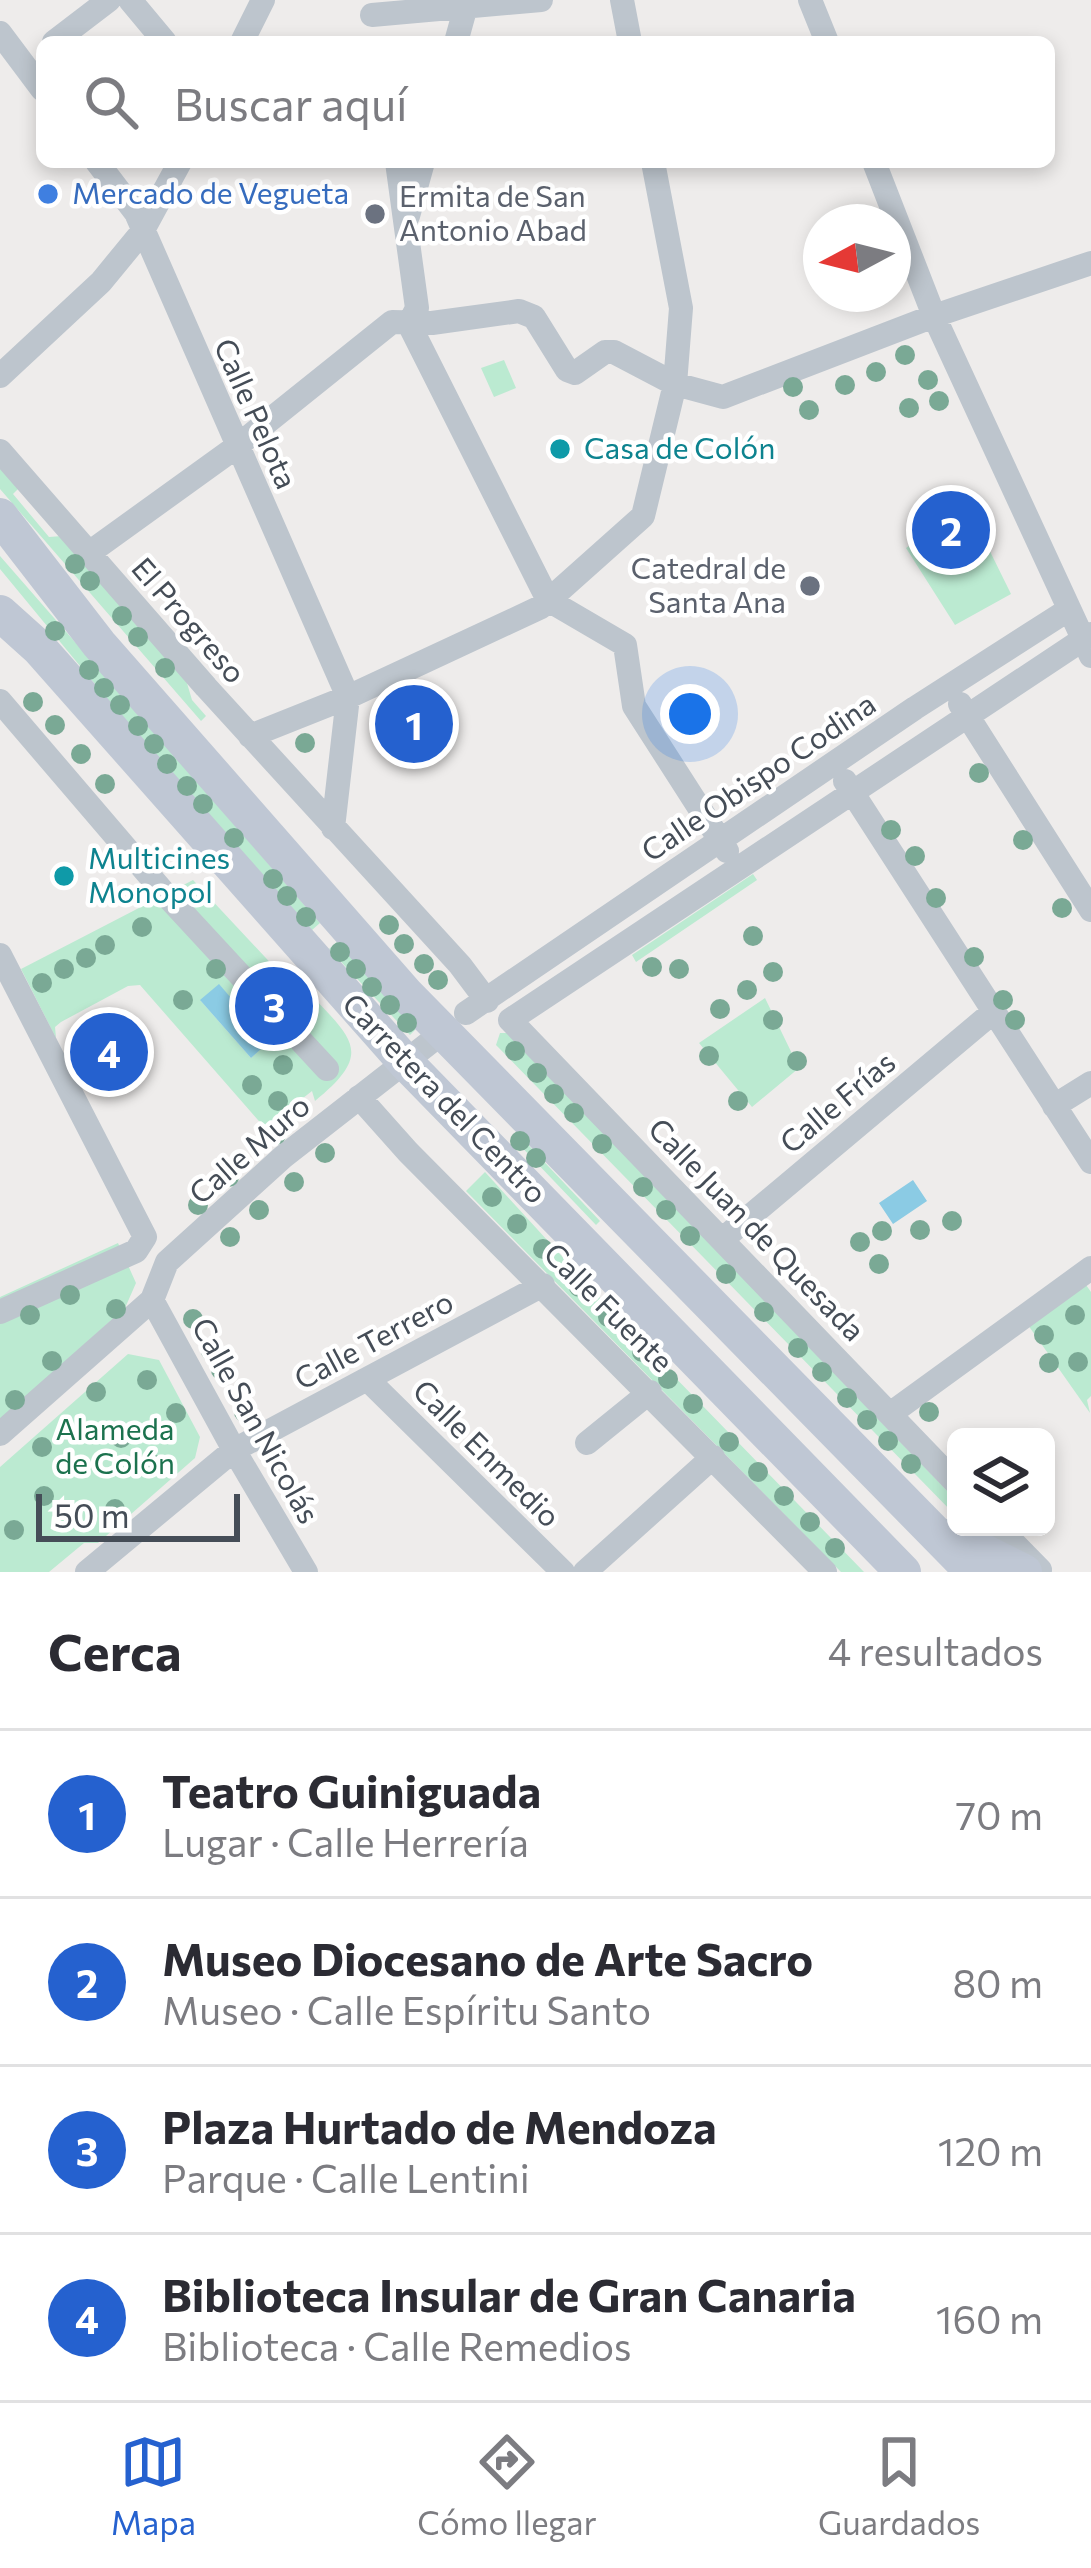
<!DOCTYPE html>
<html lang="es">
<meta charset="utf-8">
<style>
body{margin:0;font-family:Commissioner,sans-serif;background:#f7f7f7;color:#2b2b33}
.controls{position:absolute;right:36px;bottom:36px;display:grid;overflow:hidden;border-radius:18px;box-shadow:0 6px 18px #0003}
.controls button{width:108px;height:108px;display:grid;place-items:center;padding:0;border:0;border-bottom:3px solid #e1e1e2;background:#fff;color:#2b2b33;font:60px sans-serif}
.compass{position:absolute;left:803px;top:204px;width:108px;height:108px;border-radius:50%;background:#fff;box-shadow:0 6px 18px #0003;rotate:263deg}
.scale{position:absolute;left:36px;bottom:30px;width:204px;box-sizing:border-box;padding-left:12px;border:6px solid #454d57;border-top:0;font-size:33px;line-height:42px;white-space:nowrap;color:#454d57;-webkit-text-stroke:9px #fff;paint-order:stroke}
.you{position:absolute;left:690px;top:714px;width:42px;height:42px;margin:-30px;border:9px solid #fff;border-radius:50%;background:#1a73e8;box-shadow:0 0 0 18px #1a73e833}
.badge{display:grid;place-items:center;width:78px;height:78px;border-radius:50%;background:#2561cf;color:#fff;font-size:39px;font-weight:700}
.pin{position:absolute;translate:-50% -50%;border:6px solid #fff;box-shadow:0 3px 12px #0006}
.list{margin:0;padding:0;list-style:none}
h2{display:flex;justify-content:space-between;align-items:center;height:156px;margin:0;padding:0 48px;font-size:51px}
h2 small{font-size:39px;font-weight:400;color:#7c7c81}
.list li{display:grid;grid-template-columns:78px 1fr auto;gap:36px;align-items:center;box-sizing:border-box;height:168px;padding:0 48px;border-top:3px solid #e1e1e2}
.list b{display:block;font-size:45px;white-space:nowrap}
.list p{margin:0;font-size:39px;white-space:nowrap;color:#7c7c81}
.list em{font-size:39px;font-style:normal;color:#7c7c81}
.icon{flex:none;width:66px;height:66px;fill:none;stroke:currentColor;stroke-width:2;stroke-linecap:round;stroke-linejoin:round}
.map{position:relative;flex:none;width:1091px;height:1572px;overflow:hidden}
.search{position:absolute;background:#fff;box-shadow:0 6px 18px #0003;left:36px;right:36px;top:36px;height:132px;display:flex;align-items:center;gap:30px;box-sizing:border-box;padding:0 42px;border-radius:18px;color:#7c7c81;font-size:45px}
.sheet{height:828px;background:#fff}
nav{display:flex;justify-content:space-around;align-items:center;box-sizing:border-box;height:168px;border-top:3px solid #e1e1e2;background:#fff;font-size:33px;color:#7c7c81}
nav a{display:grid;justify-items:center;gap:6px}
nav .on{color:#2561cf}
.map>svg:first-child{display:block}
.green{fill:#bbead1;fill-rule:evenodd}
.water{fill:#8bcbe4}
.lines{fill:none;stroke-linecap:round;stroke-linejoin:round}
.street{stroke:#bdc5cd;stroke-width:24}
.secondary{stroke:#bfc7d4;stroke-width:36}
.tree{fill:#7aa995}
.shop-dot{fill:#3f7fe0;stroke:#fff;stroke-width:4.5}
.worship-dot{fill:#6b7280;stroke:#fff;stroke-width:4.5}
.culture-dot{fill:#0f9aa8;stroke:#fff;stroke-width:4.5}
.labels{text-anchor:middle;stroke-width:9;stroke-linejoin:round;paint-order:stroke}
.shop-label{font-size:30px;fill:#366cbe;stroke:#fff;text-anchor:start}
.worship-label{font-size:30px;fill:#5b616d;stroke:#fff;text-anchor:start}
.street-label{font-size:30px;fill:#454d57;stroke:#fff}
.culture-label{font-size:30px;fill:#0d838f;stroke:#fff;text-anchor:start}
.park-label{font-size:30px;fill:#1c724e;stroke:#fff}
</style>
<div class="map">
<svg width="1091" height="1572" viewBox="0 0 1091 1572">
<rect width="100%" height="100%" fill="#eeeceb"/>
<path class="green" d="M504,360L516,388L494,397L481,368Z
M0,463L21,486L13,494L49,537L62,536L184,673L192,700L206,716L201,721L0,489Z
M976,523L1011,594L955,625L906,548L936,528L943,540Z
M0,556L320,923L312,930L146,746L0,569Z
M753,874L757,880L636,962L632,955Z
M193,880L307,1002L310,994C354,1040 373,1054 315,1101L312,1091L265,1128L140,985L128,986L61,1022L55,1027L56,1038L21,969ZM219,985L269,1041L251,1058L201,1001Z
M338,941L418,1027L410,1035L329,949Z
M765,998L799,1068L752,1107L699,1043Z
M500,1033H508L956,1500V1516L496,1045Z
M516,1132L600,1221L596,1225L512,1137Z
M485,1172L632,1333L864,1572H841L466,1191Z
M118,1243L136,1283L125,1308L0,1420V1297Z
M1086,1285L1091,1292V1396L1087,1400L1090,1413L1028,1325Z
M128,1354L159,1360L200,1437L195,1458L98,1543H84L49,1572H0V1467Z"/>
<path class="water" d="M219,984L269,1042L251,1058L200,1000Z
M913,1180L927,1201L893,1224L879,1203Z"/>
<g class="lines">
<path class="street" d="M130,0L165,42
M622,0L630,42
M810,0L827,42
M372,15L541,0
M0,33L42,89
M54,42L109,0
M242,42L263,0
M456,42L466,6
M97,162L136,213L348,697L333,828
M397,162L417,308L409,324
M874,162L934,316L1091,656
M408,216L423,162
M409,324L548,600
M0,376L101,282L142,232L180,162
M0,451L206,687L460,965L487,1001
M89,553L236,447L392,322L432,323L519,311L534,317L567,370L575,373L605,352H614L675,384L723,397L934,316L1091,263
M548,600L625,645L634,706L727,851
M0,701L166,895L327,1069
M960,704L1091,910
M250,736L348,697L541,607L643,516L675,384L681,308L653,162
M845,781L1091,1162
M0,955L145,1237L136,1251L0,1312
M466,1013L915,708L1068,610
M510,1020L1091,634
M510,1020L956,1483
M359,1097L408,1152L825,1572
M1054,1106L1091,1083
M724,1238L992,1013
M152,1300L234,1450L306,1572
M367,1379L563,1572
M890,1414L1091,1268
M0,1434L152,1300L167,1262L283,1157L442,1033
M587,1443L650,1392
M998,1527L1040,1570
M87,1572L234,1450L543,1285
M585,1572L713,1457"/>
<path class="secondary" d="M0,516L99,644L406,994L973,1572
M0,613L39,648L407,1064L903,1572
M952,1536L1024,1572"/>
</g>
<g class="tree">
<circle cx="905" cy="355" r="10"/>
<circle cx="876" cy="372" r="10"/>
<circle cx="928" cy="380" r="10"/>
<circle cx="845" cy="385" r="10"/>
<circle cx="793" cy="387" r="10"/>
<circle cx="939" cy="401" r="10"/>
<circle cx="909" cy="408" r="10"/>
<circle cx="809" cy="410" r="10"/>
<circle cx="959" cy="551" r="10"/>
<circle cx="75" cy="564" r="10"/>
<circle cx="90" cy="581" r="10"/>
<circle cx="122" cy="616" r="10"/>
<circle cx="55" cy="631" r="10"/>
<circle cx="138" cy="637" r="10"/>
<circle cx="165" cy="668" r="10"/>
<circle cx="89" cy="670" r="10"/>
<circle cx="104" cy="688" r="10"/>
<circle cx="33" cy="702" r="10"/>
<circle cx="120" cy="705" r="10"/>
<circle cx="55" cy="725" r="10"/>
<circle cx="138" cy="726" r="10"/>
<circle cx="305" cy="743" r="10"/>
<circle cx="154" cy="744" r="10"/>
<circle cx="81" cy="754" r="10"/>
<circle cx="167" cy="764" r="10"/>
<circle cx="979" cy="773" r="10"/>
<circle cx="105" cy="784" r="10"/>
<circle cx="187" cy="786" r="10"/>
<circle cx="203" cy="804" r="10"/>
<circle cx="891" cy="830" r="10"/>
<circle cx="234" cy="838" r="10"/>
<circle cx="1023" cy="840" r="10"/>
<circle cx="915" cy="856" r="10"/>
<circle cx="273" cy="879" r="10"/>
<circle cx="287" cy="896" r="10"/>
<circle cx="936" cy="898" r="10"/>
<circle cx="1062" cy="908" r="10"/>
<circle cx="306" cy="917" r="10"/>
<circle cx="389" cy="925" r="10"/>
<circle cx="142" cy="927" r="10"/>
<circle cx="753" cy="936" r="10"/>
<circle cx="404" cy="944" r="10"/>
<circle cx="105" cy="945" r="10"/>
<circle cx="340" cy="952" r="10"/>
<circle cx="974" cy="957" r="10"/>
<circle cx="86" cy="958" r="10"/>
<circle cx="424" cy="964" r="10"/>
<circle cx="652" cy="967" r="10"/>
<circle cx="64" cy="969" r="10"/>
<circle cx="216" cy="969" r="10"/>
<circle cx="356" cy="969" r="10"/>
<circle cx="679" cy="969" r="10"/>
<circle cx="773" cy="972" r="10"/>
<circle cx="438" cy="980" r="10"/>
<circle cx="42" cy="983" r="10"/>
<circle cx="372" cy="987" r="10"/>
<circle cx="747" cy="990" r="10"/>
<circle cx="183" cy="1000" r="10"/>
<circle cx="1003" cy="1000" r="10"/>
<circle cx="390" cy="1005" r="10"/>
<circle cx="720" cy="1009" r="10"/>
<circle cx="773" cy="1020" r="10"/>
<circle cx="1015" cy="1020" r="10"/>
<circle cx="407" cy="1023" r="10"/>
<circle cx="515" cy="1051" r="10"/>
<circle cx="709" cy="1056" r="10"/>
<circle cx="797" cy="1061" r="10"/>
<circle cx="283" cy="1065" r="10"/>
<circle cx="537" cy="1073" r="10"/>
<circle cx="252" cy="1085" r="10"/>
<circle cx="554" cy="1094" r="10"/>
<circle cx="278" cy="1101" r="10"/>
<circle cx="738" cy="1101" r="10"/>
<circle cx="574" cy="1113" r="10"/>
<circle cx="276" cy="1135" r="10"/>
<circle cx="520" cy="1141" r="10"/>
<circle cx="602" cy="1144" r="10"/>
<circle cx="325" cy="1153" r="10"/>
<circle cx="536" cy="1158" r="10"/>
<circle cx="229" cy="1177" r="10"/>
<circle cx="294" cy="1182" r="10"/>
<circle cx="643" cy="1187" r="10"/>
<circle cx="492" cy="1197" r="10"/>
<circle cx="198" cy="1205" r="10"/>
<circle cx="259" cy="1210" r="10"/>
<circle cx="666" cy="1210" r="10"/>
<circle cx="952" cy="1221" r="10"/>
<circle cx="517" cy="1224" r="10"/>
<circle cx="920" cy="1230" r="10"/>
<circle cx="882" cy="1231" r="10"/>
<circle cx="690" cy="1236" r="10"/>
<circle cx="230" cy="1237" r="10"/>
<circle cx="860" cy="1242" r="10"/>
<circle cx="543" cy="1249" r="10"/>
<circle cx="879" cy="1264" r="10"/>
<circle cx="726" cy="1274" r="10"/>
<circle cx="579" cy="1287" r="10"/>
<circle cx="70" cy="1295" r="10"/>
<circle cx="116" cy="1309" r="10"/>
<circle cx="764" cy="1312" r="10"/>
<circle cx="30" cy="1315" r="10"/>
<circle cx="1075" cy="1315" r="10"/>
<circle cx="608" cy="1317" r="10"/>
<circle cx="193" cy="1319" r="10"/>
<circle cx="1044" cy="1335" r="10"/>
<circle cx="798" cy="1348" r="10"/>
<circle cx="211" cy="1351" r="10"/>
<circle cx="642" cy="1352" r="10"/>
<circle cx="52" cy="1361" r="10"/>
<circle cx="1078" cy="1362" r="10"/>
<circle cx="1049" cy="1363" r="10"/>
<circle cx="221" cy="1370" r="10"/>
<circle cx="822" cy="1372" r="10"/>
<circle cx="668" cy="1379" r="10"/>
<circle cx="147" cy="1380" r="10"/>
<circle cx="96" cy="1392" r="10"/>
<circle cx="847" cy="1398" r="10"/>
<circle cx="15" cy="1400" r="10"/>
<circle cx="693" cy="1404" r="10"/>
<circle cx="244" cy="1412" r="10"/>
<circle cx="929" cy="1412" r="10"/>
<circle cx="176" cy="1413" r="10"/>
<circle cx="867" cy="1420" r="10"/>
<circle cx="121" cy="1438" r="10"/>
<circle cx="888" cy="1441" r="10"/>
<circle cx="729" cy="1442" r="10"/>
<circle cx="42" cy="1447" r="10"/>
<circle cx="911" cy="1464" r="10"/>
<circle cx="158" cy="1465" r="10"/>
<circle cx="758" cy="1472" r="10"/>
<circle cx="44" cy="1496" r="10"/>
<circle cx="784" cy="1496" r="10"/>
<circle cx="115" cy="1509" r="10"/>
<circle cx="810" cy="1522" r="10"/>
<circle cx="14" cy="1530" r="10"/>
<circle cx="835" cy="1548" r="10"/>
</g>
<circle class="shop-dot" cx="48" cy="194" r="12"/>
<g class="worship-dot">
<circle cx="375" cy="214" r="12"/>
<circle cx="810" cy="586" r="12"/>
</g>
<g class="culture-dot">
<circle cx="560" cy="449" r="12"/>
<circle cx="64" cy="876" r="12"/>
</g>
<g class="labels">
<g class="shop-label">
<text x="72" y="204">Mercado de Vegueta</text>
</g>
<g class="worship-label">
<text x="399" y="207">Ermita de San<tspan x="399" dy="34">Antonio Abad</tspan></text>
<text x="786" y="579" text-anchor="end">Catedral de<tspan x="786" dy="34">Santa Ana</tspan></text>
</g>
<g class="street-label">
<text transform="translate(255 414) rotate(66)" y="10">Calle Pelota</text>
<text transform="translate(188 621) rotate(49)" y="10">El Progreso</text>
<text transform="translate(759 778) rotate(-34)" y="10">Calle Obispo Codina</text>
<text transform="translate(444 1099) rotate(46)" y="10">Carretera del Centro</text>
<text transform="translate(838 1103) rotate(-40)" y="10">Calle Frías</text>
<text transform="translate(250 1150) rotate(-41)" y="10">Calle Muro</text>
<text transform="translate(756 1230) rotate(46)" y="10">Calle Juan de Quesada</text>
<text transform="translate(608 1308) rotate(45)" y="10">Calle Fuente</text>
<text transform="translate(374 1341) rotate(-28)" y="10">Calle Terrero</text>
<text transform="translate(255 1421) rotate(61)" y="10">Calle San Nicolás</text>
<text transform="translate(486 1454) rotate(45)" y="10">Calle Enmedio</text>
</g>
<g class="culture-label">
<text x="584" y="459">Casa de Colón</text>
<text x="88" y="869">Multicines<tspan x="88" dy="34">Monopol</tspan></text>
</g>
<g class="park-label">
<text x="115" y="1440">Alameda<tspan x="115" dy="34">de Colón</tspan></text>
</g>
</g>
</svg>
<div class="controls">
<button><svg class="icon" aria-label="layers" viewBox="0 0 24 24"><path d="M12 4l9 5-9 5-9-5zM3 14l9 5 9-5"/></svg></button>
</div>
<svg class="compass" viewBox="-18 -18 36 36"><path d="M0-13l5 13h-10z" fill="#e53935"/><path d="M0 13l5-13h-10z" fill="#7c7c81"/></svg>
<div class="scale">50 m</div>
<div class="you"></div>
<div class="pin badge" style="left:414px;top:724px">1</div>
<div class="pin badge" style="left:951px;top:530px">2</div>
<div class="pin badge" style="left:274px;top:1006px">3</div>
<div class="pin badge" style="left:109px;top:1052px">4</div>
<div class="search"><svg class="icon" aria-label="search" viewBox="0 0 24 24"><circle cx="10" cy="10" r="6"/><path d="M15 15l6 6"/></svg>Buscar aquí</div>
</div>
<section class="sheet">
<h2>Cerca<small>4 resultados</small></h2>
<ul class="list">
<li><span class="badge">1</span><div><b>Teatro Guiniguada</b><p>Lugar · Calle Herrería</p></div><em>70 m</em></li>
<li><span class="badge">2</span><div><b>Museo Diocesano de Arte Sacro</b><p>Museo · Calle Espíritu Santo</p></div><em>80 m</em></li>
<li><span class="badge">3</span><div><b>Plaza Hurtado de Mendoza</b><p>Parque · Calle Lentini</p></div><em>120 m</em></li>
<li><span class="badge">4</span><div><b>Biblioteca Insular de Gran Canaria</b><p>Biblioteca · Calle Remedios</p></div><em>160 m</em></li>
</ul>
</section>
<nav>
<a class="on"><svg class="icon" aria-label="map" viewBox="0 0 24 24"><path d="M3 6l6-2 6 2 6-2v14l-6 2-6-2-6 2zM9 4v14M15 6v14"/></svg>Mapa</a>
<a><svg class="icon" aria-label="directions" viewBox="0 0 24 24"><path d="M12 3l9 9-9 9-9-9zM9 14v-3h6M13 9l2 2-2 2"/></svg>Cómo llegar</a>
<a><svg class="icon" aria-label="saved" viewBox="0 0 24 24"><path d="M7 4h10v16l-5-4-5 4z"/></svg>Guardados</a>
</nav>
